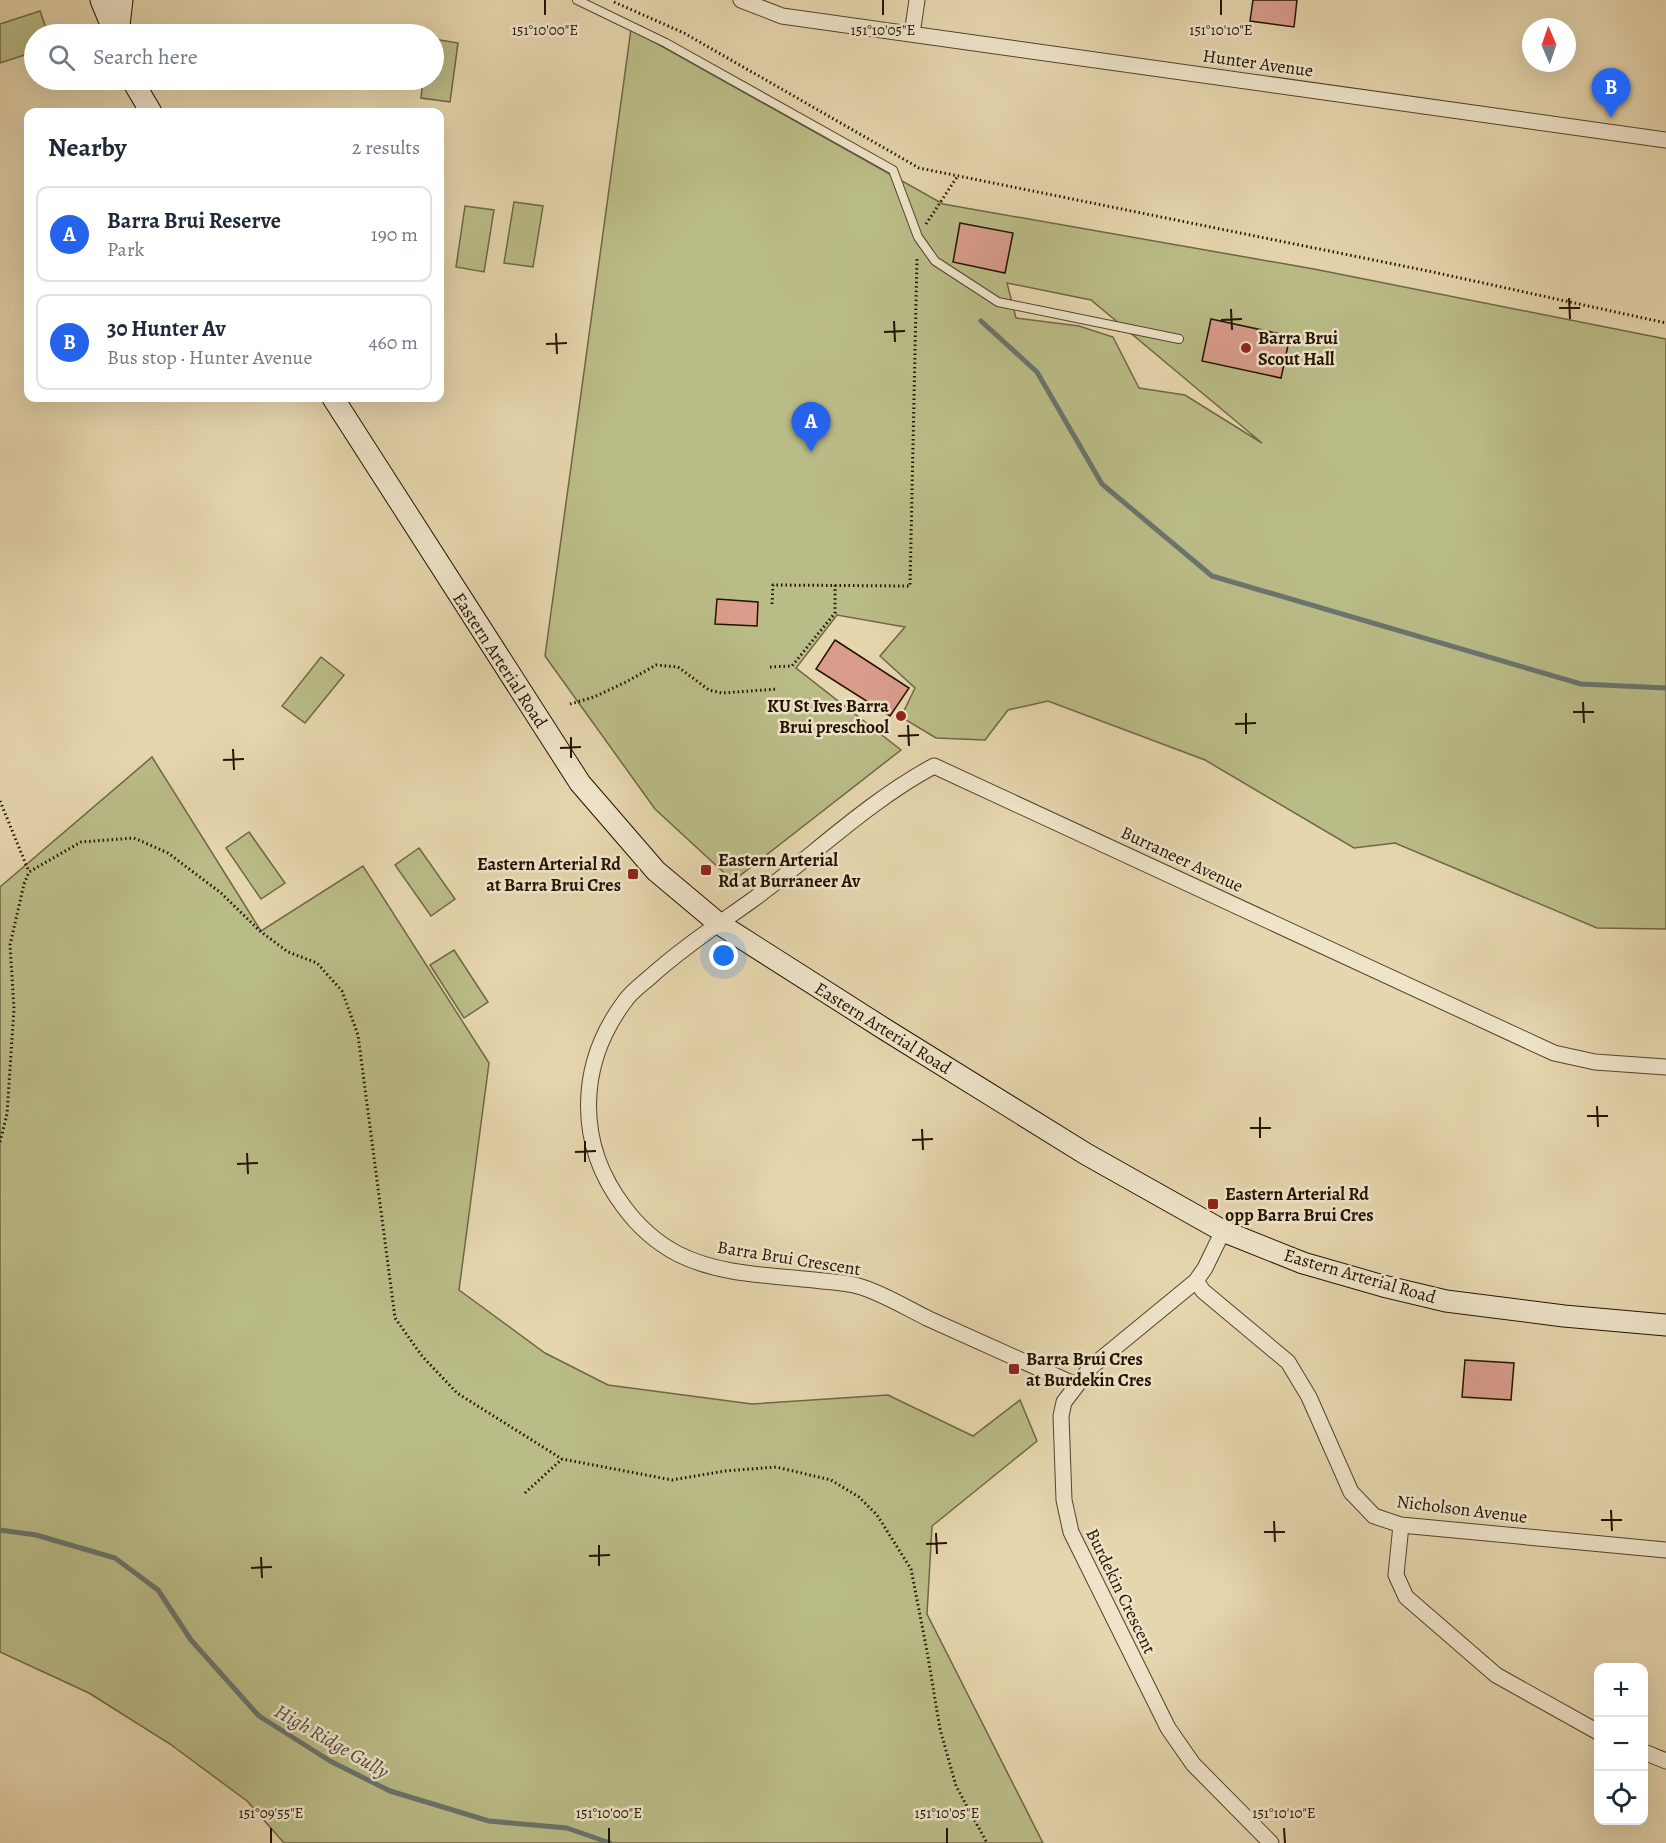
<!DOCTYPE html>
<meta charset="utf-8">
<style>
body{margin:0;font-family:Alegreya,serif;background:#f6f6f7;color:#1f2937}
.controls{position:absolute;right:18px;bottom:18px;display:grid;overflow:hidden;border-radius:12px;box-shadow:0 6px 24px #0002}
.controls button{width:54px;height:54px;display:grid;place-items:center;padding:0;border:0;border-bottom:2px solid #e0e1e3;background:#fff;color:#1f2937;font:30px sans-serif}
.compass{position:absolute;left:1522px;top:18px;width:54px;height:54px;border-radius:50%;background:#fff;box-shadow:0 6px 24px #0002;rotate:358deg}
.you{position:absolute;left:724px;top:956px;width:21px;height:21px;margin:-15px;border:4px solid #fff;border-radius:50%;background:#1a73e8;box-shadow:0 0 0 9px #1a73e833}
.badge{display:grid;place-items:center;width:39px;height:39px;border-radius:50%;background:#2563eb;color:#fff;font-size:20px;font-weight:700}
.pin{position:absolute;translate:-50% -50px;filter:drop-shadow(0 2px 3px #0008)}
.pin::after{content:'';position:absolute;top:32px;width:21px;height:18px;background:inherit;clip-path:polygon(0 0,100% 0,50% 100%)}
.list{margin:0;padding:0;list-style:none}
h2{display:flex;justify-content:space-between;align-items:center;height:78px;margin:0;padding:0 24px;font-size:26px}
h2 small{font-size:20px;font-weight:400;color:#747a83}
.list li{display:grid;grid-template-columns:39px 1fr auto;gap:18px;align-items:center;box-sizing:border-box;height:96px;margin:0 12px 12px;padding:0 12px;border:2px solid #e0e1e3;border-radius:12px}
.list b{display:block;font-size:22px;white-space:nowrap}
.list p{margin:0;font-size:20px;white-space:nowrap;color:#747a83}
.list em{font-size:20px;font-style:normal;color:#747a83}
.icon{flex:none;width:33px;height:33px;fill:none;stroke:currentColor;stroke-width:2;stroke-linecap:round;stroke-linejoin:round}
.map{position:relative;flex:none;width:1666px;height:1843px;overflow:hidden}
.search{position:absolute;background:#fff;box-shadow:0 6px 24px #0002;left:24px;top:24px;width:420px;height:66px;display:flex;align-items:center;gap:15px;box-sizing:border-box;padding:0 21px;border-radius:33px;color:#747a83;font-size:22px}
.panel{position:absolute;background:#fff;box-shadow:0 6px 24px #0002;left:24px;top:108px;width:420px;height:294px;border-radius:12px}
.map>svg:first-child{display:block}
.green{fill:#babc87;stroke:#6e6744;stroke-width:1.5;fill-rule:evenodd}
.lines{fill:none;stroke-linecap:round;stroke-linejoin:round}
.stream{stroke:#6a746d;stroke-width:5}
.building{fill:#da9d8c;stroke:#221202;stroke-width:1.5}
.lane-casing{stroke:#53432d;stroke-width:10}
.street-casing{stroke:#53432d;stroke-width:17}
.secondary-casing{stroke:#221202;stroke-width:23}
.path{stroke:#221202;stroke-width:3;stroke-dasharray:1.5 3;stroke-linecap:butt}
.lane{stroke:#efe4ca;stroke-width:8}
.street{stroke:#efe4ca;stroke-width:15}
.secondary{stroke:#efe4ca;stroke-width:21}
.ticks{fill:none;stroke:#221202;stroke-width:2}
.poi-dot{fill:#8f2418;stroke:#efe4ca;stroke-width:2}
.labels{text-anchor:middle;stroke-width:5;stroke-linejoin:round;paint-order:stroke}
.street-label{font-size:18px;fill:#221202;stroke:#efe4ca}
.poi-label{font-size:18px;font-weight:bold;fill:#221202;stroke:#efe4ca;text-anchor:start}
.water-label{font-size:20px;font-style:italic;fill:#4c4b41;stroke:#efe4ca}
.ticks-label{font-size:15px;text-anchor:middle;fill:#221202;stroke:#efe4ca;stroke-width:5;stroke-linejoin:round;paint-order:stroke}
</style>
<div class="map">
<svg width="1666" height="1843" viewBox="0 0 1666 1843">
<rect width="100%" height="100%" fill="#e6d6ae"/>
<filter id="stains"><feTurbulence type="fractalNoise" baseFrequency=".00333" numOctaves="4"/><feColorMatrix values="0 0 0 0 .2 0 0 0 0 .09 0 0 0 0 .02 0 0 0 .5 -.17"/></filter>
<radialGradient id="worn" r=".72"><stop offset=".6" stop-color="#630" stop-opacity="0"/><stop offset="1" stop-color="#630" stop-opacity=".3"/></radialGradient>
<path class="green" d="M40,11L48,34H34V52L0,63V24Z
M631,29L943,204L1314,269L1666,339V929L1597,928L1395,843L1354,848L1205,760L1048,701L1008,710L985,740L936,738L901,717L915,688L880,656L905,627L837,615L796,668L901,750L733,881L655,809L545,656ZM1007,283L1091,300L1262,443L1185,395L1139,388L1113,337L1079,326L1016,318Z
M434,39L458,43L450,102L421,98L423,80H434Z
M514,202L543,206L533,267L504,263Z
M465,206L494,210L484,272L456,267Z
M321,657L344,675L305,723L282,706Z
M152,757L261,931L363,866L489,1063L459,1290L545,1353L608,1385L752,1404L888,1395L973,1436L1020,1400L1037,1441L932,1526L927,1614L1043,1843H284L247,1801L170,1744L89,1693L0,1652V887Z
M249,832L285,883L261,899L226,848Z
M419,848L455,899L431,916L395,865Z
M454,950L488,1002L464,1018L430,965Z"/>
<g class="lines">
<path class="stream" d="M981,321L1037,372L1102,484L1212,576L1581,684L1666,688
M0,1530L36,1535L115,1558L158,1590L191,1640L259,1716L330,1761L390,1791L489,1821L567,1828L610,1843"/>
</g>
<path class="building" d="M1253,0H1297L1294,27L1250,21Z
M960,223L1013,233L1005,273L953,262Z
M1211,319L1290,336L1281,378L1202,361Z
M717,599L758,602L757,626L715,624Z
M835,640L909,688L890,716L816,669Z
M1465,1360L1514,1363L1511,1400L1462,1397Z"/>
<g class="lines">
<g class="lane-casing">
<path id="lane" d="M577,0L666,43L893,170L918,237L935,261L998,302L1179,339"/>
</g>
<g class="street-casing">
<path id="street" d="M741,0L782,16L1666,140
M912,34L917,0
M1223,1231L1205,1268L1196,1281L1090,1368L1064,1402L1061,1416L1064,1500L1071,1532L1168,1728L1193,1764L1271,1843
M1196,1281L1203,1291L1288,1362L1309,1397L1351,1492L1374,1516L1401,1525L1666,1550
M1076,1385C1027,1363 978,1341 929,1319C906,1308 883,1293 858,1286C844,1282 828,1282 814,1280C768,1275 720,1275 678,1254C657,1243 638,1226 624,1207C576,1144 577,1065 625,1001C631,992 641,985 649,978C681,949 716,926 751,901C812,857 867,802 934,766L1554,1053L1595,1062L1666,1067
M1401,1525L1396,1575L1406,1597L1496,1675L1598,1732
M1644,1752L1666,1761"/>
</g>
<g class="secondary-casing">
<path id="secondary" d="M101,0L115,34
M118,34L122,0
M132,80L151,112
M333,398L580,783L656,871L718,923L886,1030L1086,1154L1223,1231L1303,1263L1383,1286L1446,1301L1564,1316L1666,1325"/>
</g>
<path class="path" d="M614,2L684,33L919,168L1433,272L1666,323
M926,224L957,177
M772,604L773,585L910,586L917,258
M770,667L792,666L835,613V585
M570,704L594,697L628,681L656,665L678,667L709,690L722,693L778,689
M0,801L29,872
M0,1142L7,1114L14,1009L10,945L24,884L29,872L81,842L134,838L168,853L221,893L260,931L288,952L317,963L342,991L358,1035L395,1318L422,1356L457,1393L562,1459L672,1480L725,1471L776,1467L831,1480L859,1497L877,1515L911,1569L927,1651L940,1729L956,1786L987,1843
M525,1493L562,1459"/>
<use href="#lane" class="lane"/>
<use href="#street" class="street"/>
<use href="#secondary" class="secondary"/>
</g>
<path class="ticks" d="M545,0V15M883,0V15M1221,0V15M1569,298L1570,319M1559,308H1580M1231,309L1232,330M1221,320L1242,319M894,321L895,342M884,332L905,331M556,333L557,354M546,344L567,343M1583,702L1584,723M1573,712H1594M1246,713V734M1235,724L1256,723M908,725L909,746M898,736L919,735M571,737V758M560,748L581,747M233,749L234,770M223,760L244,759M1597,1106L1598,1127M1587,1116H1608M1260,1117V1138M1250,1128H1271M922,1129L923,1150M912,1140L933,1139M585,1141V1162M575,1152L596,1151M247,1153L248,1174M237,1164L258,1163M1611,1510L1612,1531M1601,1520H1622M1274,1521L1275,1542M1264,1532H1285M936,1533L937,1554M926,1544L947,1543M599,1545V1566M589,1556L610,1555M261,1557L262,1578M251,1568L272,1567M271,1828V1843M609,1828V1843M947,1828V1843M1284,1828L1285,1843"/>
<g class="poi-dot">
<circle cx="1246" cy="348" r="6"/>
<circle cx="901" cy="716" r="6"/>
<rect x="700" y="864" width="12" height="12" rx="3"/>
<rect x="627" y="868" width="12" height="12" rx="3"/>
<rect x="1207" y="1198" width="12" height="12" rx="3"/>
<rect x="1008" y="1363" width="12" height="12" rx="3"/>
</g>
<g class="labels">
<g class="street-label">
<text transform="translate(1258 63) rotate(8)" y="6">Hunter Avenue</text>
<text transform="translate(500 660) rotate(57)" y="6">Eastern Arterial Road</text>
<text transform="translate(1182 859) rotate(25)" y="6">Burraneer Avenue</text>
<text transform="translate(883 1028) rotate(32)" y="6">Eastern Arterial Road</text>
<text transform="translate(789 1258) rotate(9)" y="6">Barra Brui Crescent</text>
<text transform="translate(1360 1276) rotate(16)" y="6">Eastern Arterial Road</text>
<text transform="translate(1462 1509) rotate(7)" y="6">Nicholson Avenue</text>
<text transform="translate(1121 1591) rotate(64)" y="6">Burdekin Crescent</text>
</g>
<g class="poi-label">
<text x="1258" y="344">Barra Brui<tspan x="1258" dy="21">Scout Hall</tspan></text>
<text x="889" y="712" text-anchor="end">KU St Ives Barra<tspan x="889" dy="21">Brui preschool</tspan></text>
<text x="718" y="866">Eastern Arterial<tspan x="718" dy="21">Rd at Burraneer Av</tspan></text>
<text x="621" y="870" text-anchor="end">Eastern Arterial Rd<tspan x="621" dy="21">at Barra Brui Cres</tspan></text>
<text x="1225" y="1200">Eastern Arterial Rd<tspan x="1225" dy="21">opp Barra Brui Cres</tspan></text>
<text x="1026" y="1365">Barra Brui Cres<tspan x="1026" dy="21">at Burdekin Cres</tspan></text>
</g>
<g class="water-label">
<text transform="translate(332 1741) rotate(30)" y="7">High Ridge Gully</text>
</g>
</g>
<g class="ticks-label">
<text x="545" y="35">151°10'00"E</text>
<text x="883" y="35">151°10'05"E</text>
<text x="1221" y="35">151°10'10"E</text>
<text x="271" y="1818">151°09'55"E</text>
<text x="609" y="1818">151°10'00"E</text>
<text x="947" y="1818">151°10'05"E</text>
<text x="1284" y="1818">151°10'10"E</text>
</g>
<rect width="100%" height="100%" filter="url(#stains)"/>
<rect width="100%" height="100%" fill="url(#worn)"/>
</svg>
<div class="controls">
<button>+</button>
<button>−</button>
<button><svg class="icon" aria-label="locate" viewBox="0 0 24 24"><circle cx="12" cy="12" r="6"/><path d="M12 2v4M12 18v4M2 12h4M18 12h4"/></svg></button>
</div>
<svg class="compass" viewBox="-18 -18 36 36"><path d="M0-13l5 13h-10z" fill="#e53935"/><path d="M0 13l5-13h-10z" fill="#747a83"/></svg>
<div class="you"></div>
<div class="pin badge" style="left:811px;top:452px">A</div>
<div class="pin badge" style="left:1611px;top:118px">B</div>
<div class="search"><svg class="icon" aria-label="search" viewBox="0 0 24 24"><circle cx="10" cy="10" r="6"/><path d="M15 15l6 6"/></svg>Search here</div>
<section class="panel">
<h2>Nearby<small>2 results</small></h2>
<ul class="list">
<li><span class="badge">A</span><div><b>Barra Brui Reserve</b><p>Park</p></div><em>190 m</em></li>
<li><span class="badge">B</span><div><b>30 Hunter Av</b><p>Bus stop · Hunter Avenue</p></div><em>460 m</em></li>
</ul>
</section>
</div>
